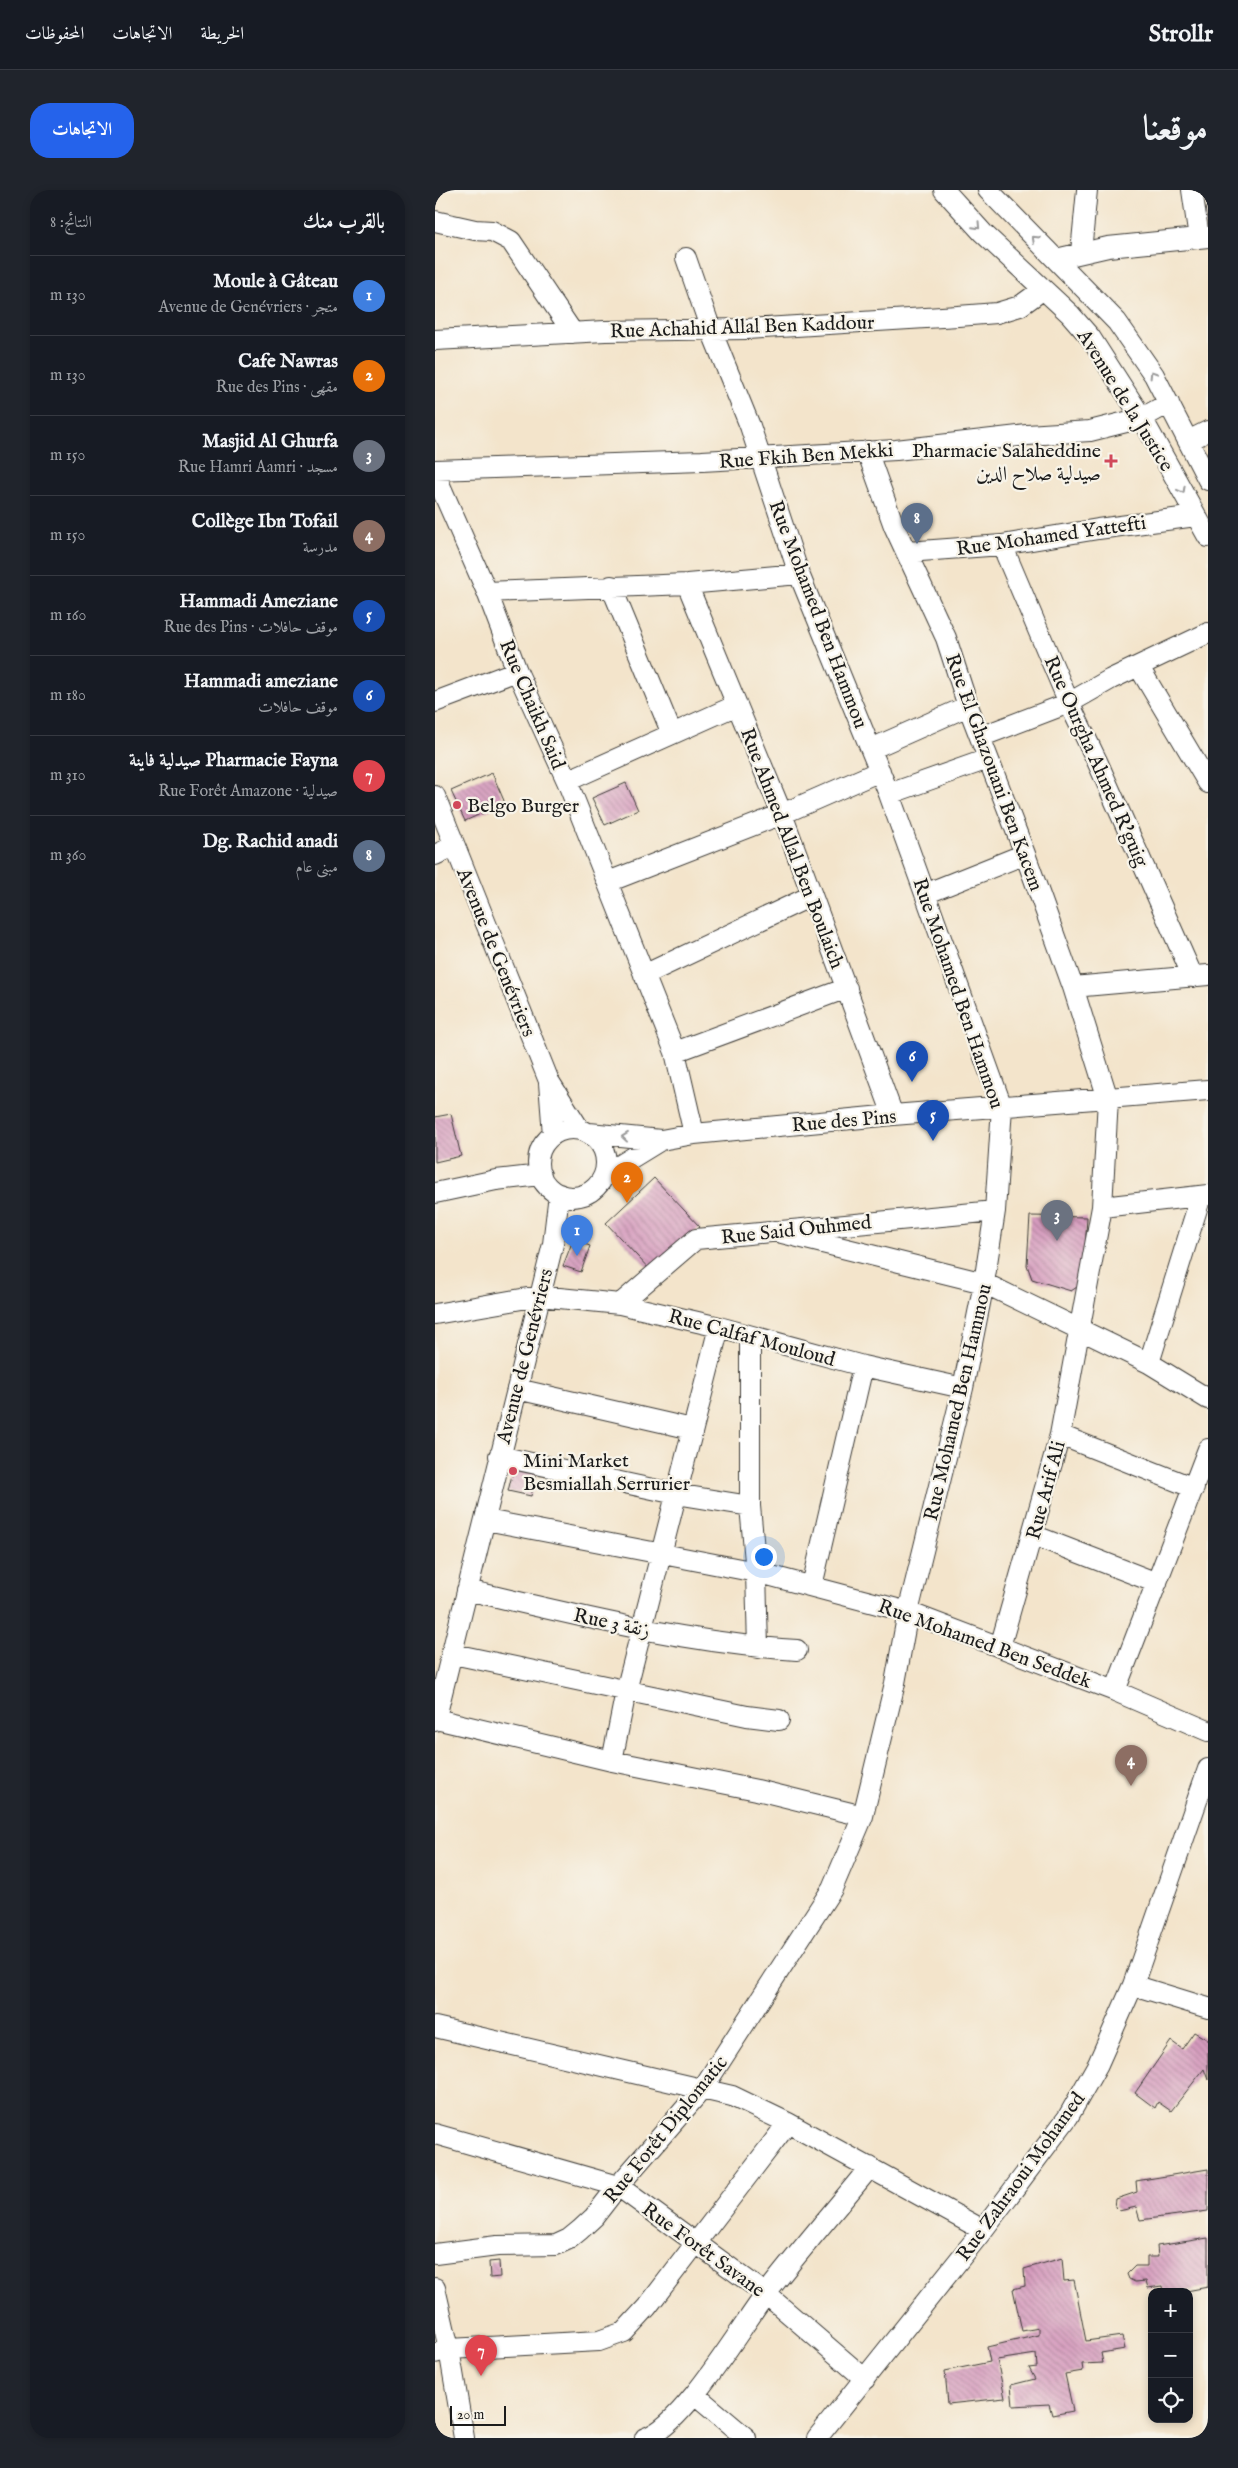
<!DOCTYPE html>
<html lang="ar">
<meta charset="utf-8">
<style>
body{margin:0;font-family:"IM FELL English",Amiri,serif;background:#20242c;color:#f1f3f6;direction:rtl}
.controls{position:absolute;right:15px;bottom:15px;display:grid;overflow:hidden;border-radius:10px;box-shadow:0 2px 8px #0003}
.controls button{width:45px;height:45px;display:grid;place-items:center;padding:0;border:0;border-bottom:1px solid #363941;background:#171b24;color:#f1f3f6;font:25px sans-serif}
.scale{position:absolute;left:15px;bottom:12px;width:56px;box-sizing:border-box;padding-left:5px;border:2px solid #1c1c1c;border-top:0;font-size:14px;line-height:18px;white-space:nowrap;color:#1c1c1c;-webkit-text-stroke:4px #f7f3e8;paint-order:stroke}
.you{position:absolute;left:328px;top:1366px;width:18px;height:18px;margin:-12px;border:4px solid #fff;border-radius:50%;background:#1a73e8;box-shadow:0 0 0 8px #1a73e833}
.badge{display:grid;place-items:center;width:32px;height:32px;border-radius:50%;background:#2563eb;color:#fff;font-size:16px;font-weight:700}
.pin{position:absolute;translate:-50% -41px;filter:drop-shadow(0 1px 2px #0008)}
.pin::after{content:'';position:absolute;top:26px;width:18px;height:15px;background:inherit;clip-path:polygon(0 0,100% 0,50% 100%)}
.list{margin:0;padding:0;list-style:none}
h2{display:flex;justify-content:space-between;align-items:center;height:65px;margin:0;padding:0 20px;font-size:21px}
h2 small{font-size:16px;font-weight:400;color:#9ea1a6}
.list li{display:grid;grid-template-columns:32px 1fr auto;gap:15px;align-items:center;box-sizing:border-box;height:80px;padding:0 20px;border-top:1px solid #363941}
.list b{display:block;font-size:19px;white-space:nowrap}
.list p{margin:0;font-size:16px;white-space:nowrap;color:#9ea1a6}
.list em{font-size:16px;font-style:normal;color:#9ea1a6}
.icon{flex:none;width:28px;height:28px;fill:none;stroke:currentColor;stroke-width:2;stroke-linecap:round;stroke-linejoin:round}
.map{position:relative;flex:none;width:773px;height:2248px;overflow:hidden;direction:ltr;border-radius:20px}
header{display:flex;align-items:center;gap:30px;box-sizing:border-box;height:70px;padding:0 25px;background:#171b24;border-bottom:1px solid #363941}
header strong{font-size:24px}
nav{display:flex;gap:28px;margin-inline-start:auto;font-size:18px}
.intro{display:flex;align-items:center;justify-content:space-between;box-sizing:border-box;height:120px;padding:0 30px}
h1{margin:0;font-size:35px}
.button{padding:12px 22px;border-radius:20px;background:#2563eb;color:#fff;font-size:18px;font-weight:700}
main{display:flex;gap:30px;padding:0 30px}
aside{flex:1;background:#171b24;border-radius:20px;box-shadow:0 2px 8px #0003}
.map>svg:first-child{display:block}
.building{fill:url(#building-back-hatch)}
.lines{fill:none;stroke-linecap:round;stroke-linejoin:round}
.minor-casing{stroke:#3c3a36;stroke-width:22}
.minor{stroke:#fff;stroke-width:20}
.oneway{stroke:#999}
.poi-dot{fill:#d1495b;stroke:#f7f3e8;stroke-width:2}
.labels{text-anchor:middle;stroke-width:4.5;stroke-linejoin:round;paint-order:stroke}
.street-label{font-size:20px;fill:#1c1c1c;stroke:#f7f3e8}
.poi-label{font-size:20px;fill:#1c1c1c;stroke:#f7f3e8;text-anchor:start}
</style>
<header>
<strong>Strollr</strong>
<nav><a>الخريطة</a><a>الاتجاهات</a><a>المحفوظات</a></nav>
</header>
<div class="intro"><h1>موقعنا</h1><a class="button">الاتجاهات</a></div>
<main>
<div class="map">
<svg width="773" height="2248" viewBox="0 0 773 2248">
<defs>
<pattern id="building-back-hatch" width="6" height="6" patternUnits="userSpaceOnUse" patternTransform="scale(1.25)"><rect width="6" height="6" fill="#d69bbe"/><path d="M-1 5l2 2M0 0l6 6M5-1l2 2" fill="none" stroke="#ad7e9a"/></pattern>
</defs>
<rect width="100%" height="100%" fill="#f7f3e8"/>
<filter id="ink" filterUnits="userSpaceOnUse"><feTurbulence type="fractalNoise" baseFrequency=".02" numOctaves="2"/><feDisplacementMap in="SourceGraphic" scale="10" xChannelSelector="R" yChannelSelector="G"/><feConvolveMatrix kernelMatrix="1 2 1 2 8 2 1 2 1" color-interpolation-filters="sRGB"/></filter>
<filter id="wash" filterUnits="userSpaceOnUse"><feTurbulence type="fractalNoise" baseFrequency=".0096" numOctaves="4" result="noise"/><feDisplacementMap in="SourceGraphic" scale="20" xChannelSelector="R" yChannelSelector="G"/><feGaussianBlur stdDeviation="1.12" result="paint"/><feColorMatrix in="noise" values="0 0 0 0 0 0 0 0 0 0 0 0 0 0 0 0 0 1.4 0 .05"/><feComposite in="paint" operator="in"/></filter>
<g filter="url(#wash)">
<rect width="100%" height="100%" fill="#f3e4cb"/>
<g id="blocks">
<path class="building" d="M57,583L70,613L30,631L16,601Z
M191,593L203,620L170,635L157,608Z
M16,924L26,966L0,972V927Z
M219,988L265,1037L217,1082L171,1033Z
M595,1026L652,1027L648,1093L636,1101L597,1089L592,1075Z
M138,1050L155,1056L146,1082L128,1076Z
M79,1277L101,1282L96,1306L73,1301Z
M759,1842L773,1850V1890L769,1879L736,1921L723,1912L720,1918L700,1903L736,1851L747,1859Z
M773,1979V2021L705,2030L701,2017L684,2021L680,2017L681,2009L702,2002L701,1991Z
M773,2048V2097L746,2102H728L727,2096L713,2098L711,2091L700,2092L694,2089L692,2084L700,2076H712V2067H723L722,2056Z
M627,2068L629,2091L639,2090L651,2151L687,2146L690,2159L666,2163L668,2173L647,2174L648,2181L630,2184L638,2221L617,2225L614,2214L578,2216L576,2195L600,2189L594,2178L602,2177L601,2164L562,2170L570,2208L513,2214L510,2181L555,2172L552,2157L604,2145V2138L587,2141L578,2099L590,2096L589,2079Z
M64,2071L65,2087L55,2088L54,2072Z"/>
</g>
</g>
<g filter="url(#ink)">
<use href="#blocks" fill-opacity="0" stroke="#3c3a36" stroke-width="1"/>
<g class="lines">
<g class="minor-casing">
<path id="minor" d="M509,0L548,43L635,124L655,147L707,228L773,347
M553,0L682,132L719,185L773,290
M757,0L764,48
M0,31L40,40L57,41L76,51L138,143
M646,62L652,0
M621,69L673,57L773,47
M0,150L170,141L312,139L523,126L562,123L585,116L607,100
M753,251L773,241
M432,261L459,336L511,448L533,516L590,664L638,797L673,909L667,1017L625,1245L565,1457
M0,280L267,271L461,260L592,245L655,241L707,228L734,213
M0,284L52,402L82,481L132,591L240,862L259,944
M567,355L634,513L662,571L758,787
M472,362L567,355L663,339L761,326
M252,394L347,624L458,925
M176,396L237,544
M52,402L252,394L364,384
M704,477L773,593
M0,512L82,481
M545,547L634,513L676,489L773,443
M436,559L533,516
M132,591L302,515
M454,604L553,569
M0,606L114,891L145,940
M0,665L19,656
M173,692L347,624L445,581
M490,704L590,664
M209,785L376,706
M638,797L773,785
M240,862L412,798
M114,893L118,945
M103 973a34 34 0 1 1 68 0a34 34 0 1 1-68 0Z
M154,943L226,950L259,944L458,925L773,900
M169,985L226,950
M0,1003L61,990L106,985
M667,1017L773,1005
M339,1041L549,1093L714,1173L773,1209
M185,1114L261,1049L560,1021
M0,1124L104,1106L185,1114L284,1137L428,1176L528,1198
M315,1147V1316L321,1382L323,1458
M714,1173L766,1006
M82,1199L257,1239
M625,1245L759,1298
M64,1266L241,1304L315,1316
M51,1330L321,1382L473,1422L680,1501L773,1541
M598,1345L722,1393
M377,1396L428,1176
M32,1400C141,1425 250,1453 362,1460
M18,1464L312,1526L344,1530
M680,1501L773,1259
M1,1529L177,1571L322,1600L428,1626
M0,1531L118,1054L124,1004
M177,1571L191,1501L284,1137
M698,1795L773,1818
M0,1837L297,1906L353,1933L548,2040
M0,1944L183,1996L331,2104L430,2189
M0,2064L62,2056L121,2055L134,2049L145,2040L159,2027L183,1996L268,1898L397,1699L428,1626L460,1493L473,1422L528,1198L549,1093L560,1021L567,917L454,604L364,384L315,236L276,140L251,68
M0,2098L14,2159L29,2248
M0,2163L14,2159L164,2151L189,2142L212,2117L353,1933
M260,2205L311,2248
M210,2248C248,2236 305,2138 331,2104C364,2061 400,2020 435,1977
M382,2248L548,2040L633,1927L663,1874L698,1795L773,1579"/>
</g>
<use href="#minor" class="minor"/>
</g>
<defs><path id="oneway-chevron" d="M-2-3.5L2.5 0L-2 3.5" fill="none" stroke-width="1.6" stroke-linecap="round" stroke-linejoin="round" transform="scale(1.25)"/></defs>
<g class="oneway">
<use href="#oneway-chevron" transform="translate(542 36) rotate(47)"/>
<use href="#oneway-chevron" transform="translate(600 49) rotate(-137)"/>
<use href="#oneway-chevron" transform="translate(718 184) rotate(-122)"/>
<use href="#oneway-chevron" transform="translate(747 300) rotate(62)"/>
<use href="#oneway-chevron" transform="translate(190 947) rotate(-174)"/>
</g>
</g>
<g class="poi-dot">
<path d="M673.5 263.5h5v5h5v5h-5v5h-5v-5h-5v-5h5z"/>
<circle cx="22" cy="615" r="5"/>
<circle cx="78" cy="1281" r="5"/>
</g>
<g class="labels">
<g class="street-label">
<text transform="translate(307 136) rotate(-2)" y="7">Rue Achahid Allal Ben Kaddour</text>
<text transform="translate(691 210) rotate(58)" y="7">Avenue de la Justice</text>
<text transform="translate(371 265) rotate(-4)" y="7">Rue Fkih Ben Mekki</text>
<text transform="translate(616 345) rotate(-8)" y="7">Rue Mohamed Yattefti</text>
<text transform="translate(384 424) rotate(69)" y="7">Rue Mohamed Ben Hammou</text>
<text transform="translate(98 514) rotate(67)" y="7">Rue Chaikh Said</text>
<text transform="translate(662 571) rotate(66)" y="7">Rue Ourgha Ahmed R'guig</text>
<text transform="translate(560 582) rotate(70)" y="7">Rue El Ghazouani Ben Kacem</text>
<text transform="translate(358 658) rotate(69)" y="7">Rue Ahmed Allal Ben Boulaich</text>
<text transform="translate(62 762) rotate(68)" y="7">Avenue de Genévriers</text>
<text transform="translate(524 803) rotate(71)" y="7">Rue Mohamed Ben Hammou</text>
<text transform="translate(409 930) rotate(-5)" y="7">Rue des Pins</text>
<text transform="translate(361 1039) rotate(-6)" y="7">Rue Said Ouhmed</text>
<text transform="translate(317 1147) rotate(15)" y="7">Rue Calfaf Mouloud</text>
<text transform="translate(89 1166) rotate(-76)" y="7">Avenue de Genévriers</text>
<text transform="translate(522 1212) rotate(-77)" y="7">Rue Mohamed Ben Hammou</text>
<text transform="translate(610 1300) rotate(-75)" y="7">Rue Arif Ali</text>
<text transform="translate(177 1432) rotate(12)" y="7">Rue 3 زنقة</text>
<text transform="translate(550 1453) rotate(20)" y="7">Rue Mohamed Ben Seddek</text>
<text transform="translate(230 1939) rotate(-51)" y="7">Rue Forêt Diplomatic</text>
<text transform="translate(585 1986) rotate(-54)" y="7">Rue Zahraoui Mohamed</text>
<text transform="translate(269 2059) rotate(36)" y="7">Rue Forêt Savane</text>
</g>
<g class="poi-label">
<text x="666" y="267" text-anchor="end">Pharmacie Salaheddine<tspan x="666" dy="23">صيدلية صلاح الدين</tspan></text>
<text x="32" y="622">Belgo Burger</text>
<text x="88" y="1277">Mini Market<tspan x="88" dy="23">Besmiallah Serrurier</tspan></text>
</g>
</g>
</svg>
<div class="controls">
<button>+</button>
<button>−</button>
<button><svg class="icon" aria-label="locate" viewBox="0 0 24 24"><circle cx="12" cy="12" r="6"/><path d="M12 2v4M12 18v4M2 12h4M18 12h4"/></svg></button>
</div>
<div class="scale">20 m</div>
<div class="you"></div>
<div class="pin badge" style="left:142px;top:1066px;background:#3f7fe0">1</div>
<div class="pin badge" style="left:192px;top:1013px;background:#e8710a">2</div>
<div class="pin badge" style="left:622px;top:1051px;background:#6b7280">3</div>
<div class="pin badge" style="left:696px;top:1596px;background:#8d6e63">4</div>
<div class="pin badge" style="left:498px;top:951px;background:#1a4fb4">5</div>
<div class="pin badge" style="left:477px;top:892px;background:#1a4fb4">6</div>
<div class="pin badge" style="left:46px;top:2186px;background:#e0444e">7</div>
<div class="pin badge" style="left:482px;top:354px;background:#5c6f8a">8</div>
</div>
<aside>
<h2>بالقرب منك<small>النتائج: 8</small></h2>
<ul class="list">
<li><span class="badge" style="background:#3f7fe0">1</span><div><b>Moule à Gâteau</b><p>متجر · Avenue de Genévriers</p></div><em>130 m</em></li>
<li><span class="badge" style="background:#e8710a">2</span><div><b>Cafe Nawras</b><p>مقهى · Rue des Pins</p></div><em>130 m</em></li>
<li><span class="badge" style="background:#6b7280">3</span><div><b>Masjid Al Ghurfa</b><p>مسجد · Rue Hamri Aamri</p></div><em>150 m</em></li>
<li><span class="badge" style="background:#8d6e63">4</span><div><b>Collège Ibn Tofail</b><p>مدرسة</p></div><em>150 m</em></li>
<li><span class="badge" style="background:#1a4fb4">5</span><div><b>Hammadi Ameziane</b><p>موقف حافلات · Rue des Pins</p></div><em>160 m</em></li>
<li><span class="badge" style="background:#1a4fb4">6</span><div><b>Hammadi ameziane</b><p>موقف حافلات</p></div><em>180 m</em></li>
<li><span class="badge" style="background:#e0444e">7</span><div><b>Pharmacie Fayna صيدلية فاينة</b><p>صيدلية · Rue Forêt Amazone</p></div><em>310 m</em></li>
<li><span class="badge" style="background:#5c6f8a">8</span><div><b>Dg. Rachid anadi</b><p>مبنى عام</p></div><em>360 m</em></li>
</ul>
</aside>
</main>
